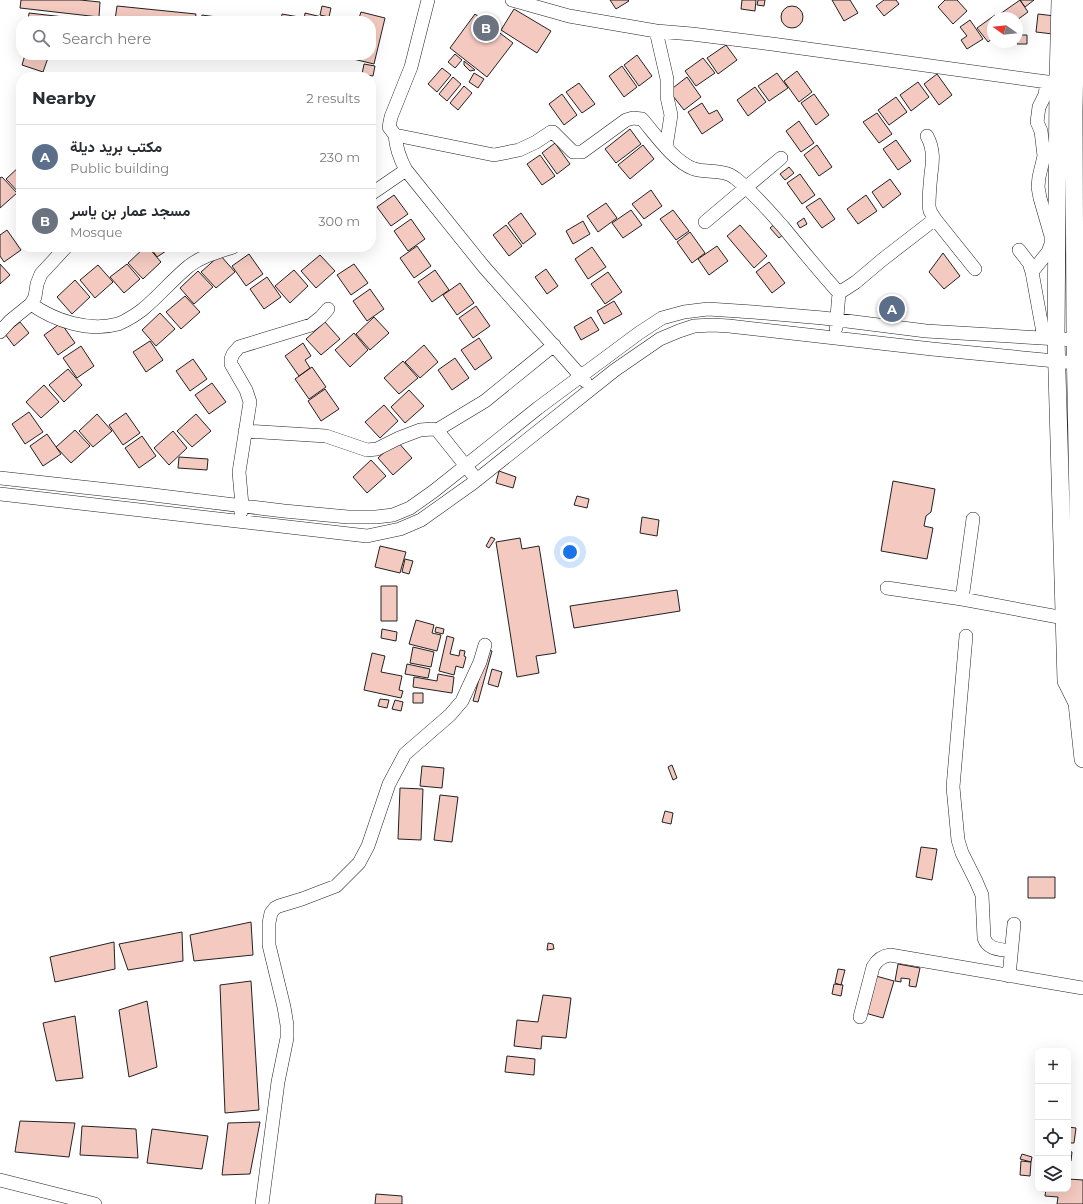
<!DOCTYPE html>
<meta charset="utf-8">
<style>
body{margin:0;font-family:Montserrat,Vazirmatn,sans-serif;background:#f7f7f7;color:#2b2b33}
.controls{position:absolute;right:12px;bottom:12px;display:grid;overflow:hidden;border-radius:8px;box-shadow:0 4px 16px #0002}
.controls button{width:36px;height:36px;display:grid;place-items:center;padding:0;border:0;border-bottom:1px solid #e1e1e2;background:#fff;color:#2b2b33;font:20px sans-serif}
.compass{position:absolute;left:987px;top:12px;width:36px;height:36px;border-radius:50%;background:#fff;box-shadow:0 4px 16px #0002;rotate:285deg}
.you{position:absolute;left:570px;top:552px;width:14px;height:14px;margin:-10px;border:3px solid #fff;border-radius:50%;background:#1a73e8;box-shadow:0 0 0 6px #1a73e833}
.badge{display:grid;place-items:center;width:26px;height:26px;border-radius:50%;background:#7c3aed;color:#fff;font-size:13px;font-weight:700}
.pin{position:absolute;translate:-50% -50%;border:2px solid #fff;box-shadow:0 1px 4px #0006}
.list{margin:0;padding:0;list-style:none}
h2{display:flex;justify-content:space-between;align-items:center;height:52px;margin:0;padding:0 16px;font-size:17px}
h2 small{font-size:13px;font-weight:400;color:#7c7c81}
.list li{display:grid;grid-template-columns:26px 1fr auto;gap:12px;align-items:center;box-sizing:border-box;height:64px;padding:0 16px;border-top:1px solid #e1e1e2}
.list b{display:block;font-size:15px;white-space:nowrap}
.list p{margin:0;font-size:13px;white-space:nowrap;color:#7c7c81}
.list em{font-size:13px;font-style:normal;color:#7c7c81}
.icon{flex:none;width:22px;height:22px;fill:none;stroke:currentColor;stroke-width:2;stroke-linecap:round;stroke-linejoin:round}
.map{position:relative;flex:none;width:1083px;height:1204px;overflow:hidden}
.search{position:absolute;background:#fff;box-shadow:0 4px 16px #0002;left:16px;top:16px;width:360px;height:44px;display:flex;align-items:center;gap:10px;box-sizing:border-box;padding:0 14px;border-radius:16px;color:#7c7c81;font-size:15px}
.panel{position:absolute;background:#fff;box-shadow:0 4px 16px #0002;left:16px;top:72px;width:360px;height:180px;border-radius:16px}
.map>svg:first-child{display:block}
.building{fill:#f3c9c0;stroke:#222}
.lines{fill:none;stroke-linecap:round;stroke-linejoin:round}
.minor-casing{stroke:#222;stroke-width:14}
.major-casing{stroke:#222;stroke-width:18}
.minor{stroke:#fff;stroke-width:13}
.major{stroke:#fff;stroke-width:17}
</style>
<div class="map">
<svg width="1083" height="1204" viewBox="0 0 1083 1204">
<rect width="100%" height="100%" fill="#fff"/>
<path class="building" d="M21,0H80L100,2L99,17L20,8Z
M610,0H628L629,1L616,9Z
M742,0H756L755,11L741,9Z
M758,0H765L764,6L757,5Z
M832,0H850L858,13L844,21Z
M884,0H896L899,4L884,16L876,6Z
M945,0H957L967,11L953,24L938,7Z
M1020,0L1028,12L1017,20V18H1002L1000,14Z
M1020,0H1034L1025,7Z
M117,6L196,14L195,21H125L115,20Z
M322,6L331,8L329,17L320,15Z
M781 17a11 11 0 1 1 22 0a11 11 0 1 1-22 0Z
M514,9L551,31L537,53L501,30Z
M361,12L385,18L374,64L349,58L350,55H371V21H358Z
M29,13L99,21H28Z
M305,13L326,18V21H304Z
M282,14L299,17L298,21H281Z
M475,14L513,43L487,77L450,48Z
M1038,14L1055,16L1053,34L1036,32Z
M202,15L246,21H201Z
M995,15L998,18H993V38L988,42L977,28Z
M970,20L983,39L967,49L961,40L967,36L960,27Z
M1017,35H1027V44H1017Z
M726,45L737,60L718,74L707,58Z
M455,54L462,60L455,68L448,62Z
M25,55H49L43,72L22,65Z
M637,55L652,76L639,86L624,65Z
M703,58L715,73L696,86L685,71Z
M464,61L475,70L470,71L464,65Z
M364,64L375,66L373,76L362,74Z
M622,66L637,87L624,97L609,76Z
M442,68L451,75L437,92L428,84Z
M797,71L812,92L799,102L784,81Z
M474,73L484,79L478,88L469,82Z
M777,73L788,88L769,101L758,86Z
M937,74L952,95L939,105L924,84Z
M453,77L461,84L447,101L439,94Z
M687,77L701,97L684,110L669,91Z
M918,82L929,97L911,111L900,95Z
M579,83L595,104L582,113L566,92Z
M464,86L472,93L458,110L450,103Z
M755,87L766,102L748,116L737,100Z
M562,94L577,115L564,125L549,104Z
M814,94L829,115L816,125L801,103Z
M896,97L907,112L889,125L878,110Z
M702,103L709,114L717,110L723,120L702,134L688,112Z
M877,113L892,134L879,143L863,122Z
M799,121L814,143L801,152L786,131Z
M630,129L641,144L616,163L605,149Z
M896,140L911,161L898,170L883,149Z
M555,143L570,164L557,174L542,153Z
M643,145L654,159L630,179L618,165Z
M817,145L832,167L819,176L804,155Z
M540,155L555,176L542,185L527,164Z
M21,165V195L6,179Z
M789,167L794,173L785,180L780,174Z
M800,174L815,195L802,204L787,183Z
M2,177L17,193L0,208V178Z
M890,179L901,194L883,208L872,192Z
M651,190L662,206L644,219L632,204Z
M394,195L408,214L391,226L377,207Z
M866,195L877,211L858,224L847,209Z
M820,198L835,219L822,228L806,207Z
M606,203L617,218L598,232L587,216Z
M631,210L642,225L623,238L612,223Z
M673,210L689,231L676,240L660,219Z
M521,213L536,234L523,244L508,223Z
M804,218L807,224L800,228L797,223Z
M411,219L425,239L408,251L394,231Z
M583,221L590,234L573,244L566,231Z
M776,223L785,233L779,238L770,228Z
M506,225L522,246L509,256L493,235Z
M740,225L767,256L754,268L727,236Z
M7,230L21,250L4,262L0,256V235Z
M690,232L705,253L692,263L677,242Z
M417,246L431,266L414,278L400,258Z
M717,246L728,261L709,275L698,259Z
M145,247H148L161,262L143,279L128,263Z
M150,247H172L157,257Z
M592,247L606,267L588,279L575,259Z
M943,253L960,276L944,289L929,272Z
M249,254L263,274L246,286L232,266Z
M220,255L235,272L216,288L201,272Z
M320,255L335,271L316,288L301,271Z
M769,262L785,283L772,293L756,272Z
M0,264L10,275L0,284Z
M127,264L140,279L124,293L110,277Z
M354,264L368,283L351,295L337,275Z
M98,265L113,282L95,298L80,280Z
M546,269L558,286L547,294L535,277Z
M294,270L308,286L290,303L275,286Z
M435,270L449,290L432,302L418,282Z
M198,271L213,287L194,304L180,288Z
M608,272L622,292L605,304L591,284Z
M267,277L281,297L264,309L250,289Z
M75,280L90,297L72,314L57,297Z
M460,283L474,303L457,315L443,295Z
M370,289L384,309L367,321L353,301Z
M185,296L200,312L181,329L166,312Z
M614,301L622,314L604,324L597,311Z
M476,306L490,326L473,338L459,318Z
M160,313L175,329L156,346L142,330Z
M374,317L389,333L370,350L356,334Z
M591,317L599,330L581,340L574,327Z
M20,322L29,333L14,346L5,334Z
M325,322L340,339L321,355L306,339Z
M61,323L75,343L58,355L44,335Z
M354,333L368,350L350,367L335,350Z
M479,338L492,358L475,370L461,350Z
M150,341L163,360L146,372L133,352Z
M303,343L311,356L305,360L310,368L299,376L285,356Z
M424,345L438,362L420,378L405,362Z
M81,346L94,366L77,378L63,358Z
M455,358L469,378L452,390L438,370Z
M193,359L207,379L190,391L176,371Z
M403,361L418,378L399,394L384,378Z
M312,367L326,387L309,399L295,379Z
M68,369L82,385L64,402L49,385Z
M212,383L226,402L209,414L195,395Z
M44,385L59,402L41,418L26,402Z
M325,389L339,409L321,421L308,401Z
M409,390L424,406L405,423L391,407Z
M384,405L398,421L380,438L365,422Z
M29,412L43,432L25,444L12,424Z
M126,413L140,433L123,445L109,425Z
M97,414L112,431L93,447L79,431Z
M196,414L211,431L192,447L177,431Z
M75,430L90,446L71,463L56,447Z
M173,431L187,448L169,465L154,448Z
M47,434L61,454L43,466L30,446Z
M142,436L156,456L139,468L125,448Z
M397,441L412,458L393,475L378,458Z
M179,457L208,459L207,470L178,468Z
M371,460L386,476L367,493L353,477Z
M499,471L516,477L513,488L496,483Z
M893,481L935,489L931,512L926,516L924,526L933,528L927,559L881,551Z
M577,496L589,499L587,508L574,505Z
M642,517L659,520L657,536L640,533Z
M491,537L495,539L489,548L486,546Z
M520,538L522,549L539,546L556,653L536,656L539,673L517,677L496,542Z
M380,546L406,552L400,573L375,567Z
M405,559L413,561L409,574L402,572Z
M381,586H397V621H381Z
M677,590L680,611L574,628L570,606Z
M416,620L434,625L432,633L441,635L437,651L409,644Z
M436,627L444,629L443,634L435,632Z
M382,629L397,632L396,641L381,638Z
M447,636L454,638L450,654L459,656L460,650L465,651L464,656L466,657L463,668L456,666L454,675L439,671Z
M413,647L434,652L431,667L410,663Z
M487,650L492,651L478,702L473,701Z
M372,653L385,656L381,672L402,676L399,690L403,691L401,698L364,690Z
M407,664L430,669L428,678L405,674Z
M492,669L502,672L498,687L488,684Z
M438,674L454,677L452,693L413,687L414,677L437,681Z
M413,693H423V703H413Z
M380,699L389,700L387,708L378,706Z
M395,700L403,702L401,711L392,709Z
M672,765L677,778L673,780L668,767Z
M422,766L444,768L442,788L420,786Z
M400,788L423,789L421,840L398,839Z
M440,795L458,797L452,842L434,840Z
M665,811L673,813L671,824L662,822Z
M921,847L937,849L932,880L916,877Z
M1028,877H1055V898H1028Z
M251,922L253,955L194,961L190,935Z
M182,932L183,961L128,970L119,944Z
M114,942L115,969L55,982L50,957Z
M548,943L553,944L554,949L547,950Z
M898,964L920,968L916,987L909,986L910,979L901,978V982L895,981Z
M838,969L845,970L841,985L835,983Z
M876,976L894,981L883,1018L865,1013Z
M251,981L259,1110L225,1113L220,985Z
M834,984L843,985L841,996L832,994Z
M543,995L571,998L566,1038L542,1036L541,1049L514,1046L517,1020L538,1022Z
M147,1001L157,1067L129,1077L119,1010Z
M75,1016L83,1078L56,1081L43,1023Z
M507,1056L535,1059L534,1075L505,1072Z
M20,1121L75,1123L69,1157L15,1152Z
M260,1122L250,1174L222,1175L228,1123Z
M82,1126L136,1129L138,1158L80,1155Z
M1068,1127L1076,1128L1074,1143H1068Z
M152,1129L208,1136L202,1169L147,1163Z
M1068,1151L1072,1152L1071,1161H1068Z
M1022,1154L1032,1157L1031,1162L1020,1159Z
M1021,1161L1031,1162L1030,1176L1020,1175Z
M1068,1179L1083,1180V1204H1057L1058,1197L1045,1196L1046,1189H1068Z
M376,1194L402,1196V1204H375Z"/>
<g class="lines">
<g class="minor-casing">
<path id="minor" d="M428,0L411,67L391,117L389,127L395,135L494,155L519,150L536,142L551,132H553L573,152H582L626,120L633,118L642,119C655,134 674,162 694,169C707,173 724,169 735,178C753,192 769,211 784,228C802,250 820,272 839,293
M512,0L569,16L656,31L692,34L772,44L1047,82H1058
M656,31L667,79V97L671,115L666,147
M395,135C396,148 400,159 406,170L484,267L585,381
M927,136C934,149 933,161 931,174C930,184 929,195 929,206L930,211L935,219
M371,194L406,170
M705,222L781,158
M1019,250L1029,263L1032,272L1044,338
M1032,272L1048,252L1051,244V236L1040,198L1038,187L1039,177L1044,156L1041,131L1037,122L1039,107L1045,95L1047,82
M31,304C55,321 89,332 118,324C124,322 137,314 142,310C158,297 172,280 189,266C202,256 218,252 233,247
M836,328L839,293L856,282L882,260L935,219L975,269
M0,332L10,321L31,304L35,297L37,284L41,274L66,247
M437,430L485,401L554,345
M245,431L326,436L367,450L377,449L399,438L420,430L432,429L437,430L477,480
M0,478L145,494L284,511L348,517H376L393,515L410,508L434,491L538,408L639,333L662,318L684,312L708,309L753,312L823,318L926,331L1075,340
M0,494L367,536L400,529L421,520L473,483L615,370L660,339L679,331L694,326L713,325L729,326L932,349L1076,363
M241,512L242,505L239,472L250,402L246,390L231,364V359L233,354L239,347L311,325L321,317L328,309
M887,588L962,599L1064,618
M962,599L973,519
M966,636L953,787L958,840L962,853L976,881L982,895L984,938C988,950 1000,949 1011,951
M1009,976L1014,924
M860,1017L873,967C877,960 882,956 890,955L1083,988
M0,1180L95,1204
M262,1204L278,1082L287,1038V1025L284,1007L269,945V923L271,913L275,908L279,906L302,899L336,886L359,863L368,846L389,784L405,754L450,715L462,701L480,662L485,645"/>
</g>
<g class="major-casing">
<path id="major" d="M1060,0L1058,82L1056,338L1066,681L1077,703L1083,759
M1076,0L1074,112L1075,340L1079,557L1082,679L1077,703"/>
</g>
<use href="#minor" class="minor"/>
<use href="#major" class="major"/>
</g>
</svg>
<div class="controls">
<button>+</button>
<button>−</button>
<button><svg class="icon" aria-label="locate" viewBox="0 0 24 24"><circle cx="12" cy="12" r="6"/><path d="M12 2v4M12 18v4M2 12h4M18 12h4"/></svg></button>
<button><svg class="icon" aria-label="layers" viewBox="0 0 24 24"><path d="M12 4l9 5-9 5-9-5zM3 14l9 5 9-5"/></svg></button>
</div>
<svg class="compass" viewBox="-18 -18 36 36"><path d="M0-13l5 13h-10z" fill="#e53935"/><path d="M0 13l5-13h-10z" fill="#7c7c81"/></svg>
<div class="you"></div>
<div class="pin badge" style="left:892px;top:309px;background:#5c6f8a">A</div>
<div class="pin badge" style="left:486px;top:28px;background:#6b7280">B</div>
<div class="search"><svg class="icon" aria-label="search" viewBox="0 0 24 24"><circle cx="10" cy="10" r="6"/><path d="M15 15l6 6"/></svg>Search here</div>
<section class="panel">
<h2>Nearby<small>2 results</small></h2>
<ul class="list">
<li><span class="badge" style="background:#5c6f8a">A</span><div><b>مكتب بريد ديلة</b><p>Public building</p></div><em>230 m</em></li>
<li><span class="badge" style="background:#6b7280">B</span><div><b>مسجد عمار بن ياسر</b><p>Mosque</p></div><em>300 m</em></li>
</ul>
</section>
</div>
